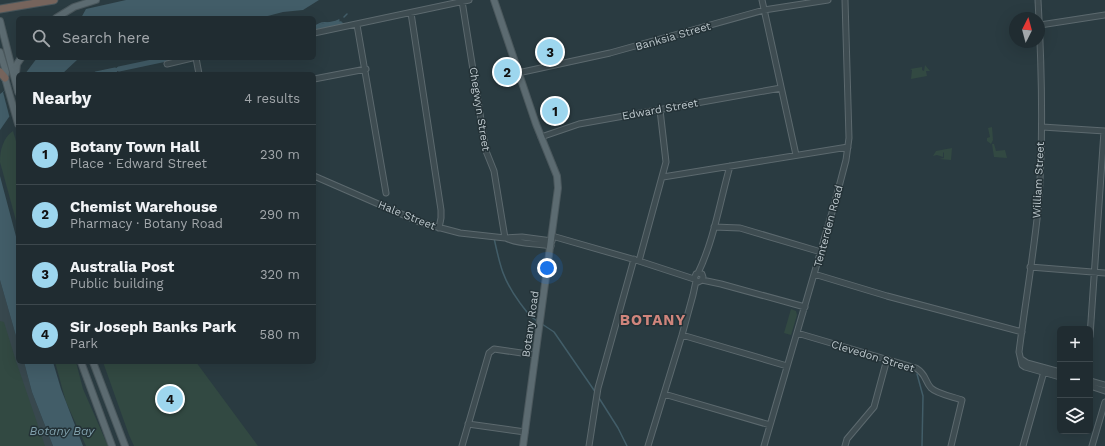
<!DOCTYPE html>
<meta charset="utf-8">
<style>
body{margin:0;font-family:"Work Sans",sans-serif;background:#283439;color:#f1f3f6}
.controls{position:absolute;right:12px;bottom:12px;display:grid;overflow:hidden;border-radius:6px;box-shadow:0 4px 16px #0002}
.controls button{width:36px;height:36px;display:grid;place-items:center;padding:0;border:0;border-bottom:1px solid #3d484d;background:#202c31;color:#f1f3f6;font:20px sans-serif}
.compass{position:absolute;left:1009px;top:12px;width:36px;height:36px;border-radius:50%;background:#202c31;box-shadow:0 4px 16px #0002;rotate:6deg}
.you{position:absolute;left:547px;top:268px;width:14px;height:14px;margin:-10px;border:3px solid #fff;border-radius:50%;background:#1a73e8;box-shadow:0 0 0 6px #1a73e833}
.badge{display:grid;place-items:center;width:26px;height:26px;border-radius:50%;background:#9dd6ee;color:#111;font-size:13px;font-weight:700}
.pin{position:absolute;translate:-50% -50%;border:2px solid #fff;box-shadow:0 1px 4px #0006}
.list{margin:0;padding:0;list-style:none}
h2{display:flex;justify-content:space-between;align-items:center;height:52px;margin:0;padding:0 16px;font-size:17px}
h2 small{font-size:13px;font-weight:400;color:#a2a7ab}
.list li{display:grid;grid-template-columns:26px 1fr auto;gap:12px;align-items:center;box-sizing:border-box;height:60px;padding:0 16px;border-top:1px solid #3d484d}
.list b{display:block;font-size:15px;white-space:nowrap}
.list p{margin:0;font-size:13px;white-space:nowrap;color:#a2a7ab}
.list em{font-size:13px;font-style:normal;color:#a2a7ab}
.icon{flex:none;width:22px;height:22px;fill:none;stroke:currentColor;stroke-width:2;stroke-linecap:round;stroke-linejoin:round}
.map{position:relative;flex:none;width:1105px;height:446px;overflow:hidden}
.search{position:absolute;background:#202c31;box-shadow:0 4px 16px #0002;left:16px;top:16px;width:300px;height:44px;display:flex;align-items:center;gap:10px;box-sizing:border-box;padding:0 14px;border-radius:6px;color:#a2a7ab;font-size:15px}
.panel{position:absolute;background:#202c31;box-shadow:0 4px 16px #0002;left:16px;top:72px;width:300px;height:292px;border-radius:6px}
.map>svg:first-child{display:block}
.airport{fill:#38484e}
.green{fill:#324942}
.water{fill:#425d68}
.pier{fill:#2a3b41}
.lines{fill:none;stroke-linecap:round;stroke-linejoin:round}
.stream{stroke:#425d68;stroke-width:1.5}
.canal{stroke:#425d68;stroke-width:5}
.minor-casing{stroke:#5c696e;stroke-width:7}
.major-casing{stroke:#4b585d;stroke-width:8}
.highway-casing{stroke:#49565b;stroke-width:9}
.minor{stroke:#3e4c51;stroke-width:5}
.major{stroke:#5c6b71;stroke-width:6}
.highway{stroke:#76645c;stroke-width:7}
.labels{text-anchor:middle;stroke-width:3;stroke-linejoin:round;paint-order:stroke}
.street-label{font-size:11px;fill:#bbc6cb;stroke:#233136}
.water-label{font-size:12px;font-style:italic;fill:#7f9faa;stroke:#233136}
.district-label{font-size:15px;font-weight:bold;letter-spacing:1px;fill:#cf857c;stroke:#233136}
</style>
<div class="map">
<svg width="1105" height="446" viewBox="0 0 1105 446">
<rect width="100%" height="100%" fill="#2a3b41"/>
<path class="airport" d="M0,280L18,343V362H24L32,392L53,446H0Z"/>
<path class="green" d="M925,65L930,71H926L927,76L911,79L912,70L910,69L922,67V70L924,71Z
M992,127L993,140L991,144L987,141V138L990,137L988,128Z
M13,131L18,148V228L0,162C0,150 3,138 13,131Z
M992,144H994L996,151L1005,150L1007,158L994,157Z
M952,148L951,160L939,159L944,158V152L943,153V157L937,155L933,156L936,151Z
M791,309L796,311L797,315L791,335L784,333Z
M0,321L4,322L16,361L45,446H0Z
M55,362H76L83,389L108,446H86L66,402Z
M103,362H196L258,446H134L129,435Z"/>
<path class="water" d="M126,0H319L303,10L283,12L260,18H95L96,16L91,18H81L86,9Z
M37,58H76L77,60L62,74H25Z
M18,80V111L9,117L0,130V94Z
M0,176L18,244V343L0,280Z
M24,362H53L61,389L83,446H53L32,392Z"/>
<path class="pier" d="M18,80V112L10,119L3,92Z"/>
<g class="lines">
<path class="stream" d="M344,17L347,14
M337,23L341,22
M314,28C319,22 326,22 332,24L339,20
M494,238C500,266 503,280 520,303C527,312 528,315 537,321
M542,324L554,332L596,393
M917,374L923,396L922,446
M599,398L618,428L627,446"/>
<path class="canal" d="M314,28L337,23L342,25
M119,69L171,58
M96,74L115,70"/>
<g class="minor-casing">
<path id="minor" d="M762,0L796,155
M1038,0C1042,70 1044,140 1038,210C1033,258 1025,305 1019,352L1022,365L1025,367L1060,377
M462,1L486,151L494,171L505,238
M411,13L441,210V218L439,228
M357,25L386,193
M1040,25L1105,15
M314,33L469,0
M196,58L199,74
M167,64L192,58
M518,73L610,53L764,10L828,0
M314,79L366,69
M1042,127L1105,131
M541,137L579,124L781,88
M314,176L422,223L460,233L505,238L522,237L552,241
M663,177L848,147
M714,227L740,228L821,252
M552,236L639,261L694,279
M506,238C520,245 536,243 551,246
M639,261L666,162L660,110
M1030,267L1105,273
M698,273C714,240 720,201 730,166
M814,274L887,296L1022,332
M702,280L703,277L702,274L698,273L696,274L694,279L698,282L702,280L721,284L805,307
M797,333L916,368C927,375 924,380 931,388C937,394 954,397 962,400L951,446
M682,335L787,366
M1090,336L1104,131
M1021,359L1027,363L1060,372
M1090,381L1105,385
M1090,386L1105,391
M664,394L770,425
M468,424L525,432
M462,446L489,353L494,349L535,355
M589,446L598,388L634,259
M648,446L682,335L693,295L696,281
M764,446L835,202L846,160L849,138L845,0
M845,446L847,439L874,407L887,359
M1023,446L1045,368
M1092,446L1105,402"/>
</g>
<g class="major-casing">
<path id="major" d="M494,0L536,124L557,176L558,188L523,446
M56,18L74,7L96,0
M0,21L18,92
M0,52L6,72L5,78L18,124
M16,73L17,64L21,58
M81,362L112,446
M93,362L125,446"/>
</g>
<g class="highway-casing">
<path id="highway" d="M0,9L54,0
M0,72L5,78"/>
</g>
<use href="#minor" class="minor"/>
<use href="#major" class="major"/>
<use href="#highway" class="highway"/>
</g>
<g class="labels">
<g class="street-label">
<text transform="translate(673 36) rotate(-16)" y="4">Banksia Street</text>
<text transform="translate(480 109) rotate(81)" y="4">Chegwyn Street</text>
<text transform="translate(660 109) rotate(-10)" y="4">Edward Street</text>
<text transform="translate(1038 180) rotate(-87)" y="4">William Street</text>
<text transform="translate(407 215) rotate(22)" y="4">Hale Street</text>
<text transform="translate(828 226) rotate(-75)" y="4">Tenterden Road</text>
<text transform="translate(530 324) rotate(-82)" y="4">Botany Road</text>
<text transform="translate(873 356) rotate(17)" y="4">Clevedon Street</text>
</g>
<g class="water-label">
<text x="62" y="435">Botany Bay</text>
</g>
<g class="district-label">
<text x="653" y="325">BOTANY</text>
</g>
</g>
</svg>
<div class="controls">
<button>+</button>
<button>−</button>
<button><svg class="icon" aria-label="layers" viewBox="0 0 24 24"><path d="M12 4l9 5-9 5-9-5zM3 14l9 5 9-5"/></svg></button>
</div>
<svg class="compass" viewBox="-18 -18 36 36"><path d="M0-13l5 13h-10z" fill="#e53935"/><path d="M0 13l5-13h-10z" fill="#a2a7ab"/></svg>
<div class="you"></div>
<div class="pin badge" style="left:555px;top:111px">1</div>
<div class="pin badge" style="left:507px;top:72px">2</div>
<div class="pin badge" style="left:550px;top:52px">3</div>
<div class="pin badge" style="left:170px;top:399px">4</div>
<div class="search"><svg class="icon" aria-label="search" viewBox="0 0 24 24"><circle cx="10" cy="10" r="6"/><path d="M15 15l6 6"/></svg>Search here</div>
<section class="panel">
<h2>Nearby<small>4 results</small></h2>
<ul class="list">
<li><span class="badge">1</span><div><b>Botany Town Hall</b><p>Place · Edward Street</p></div><em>230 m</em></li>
<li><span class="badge">2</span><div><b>Chemist Warehouse</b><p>Pharmacy · Botany Road</p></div><em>290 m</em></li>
<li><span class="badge">3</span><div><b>Australia Post</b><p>Public building</p></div><em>320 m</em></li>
<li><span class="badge">4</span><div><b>Sir Joseph Banks Park</b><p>Park</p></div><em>580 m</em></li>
</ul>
</section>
</div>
